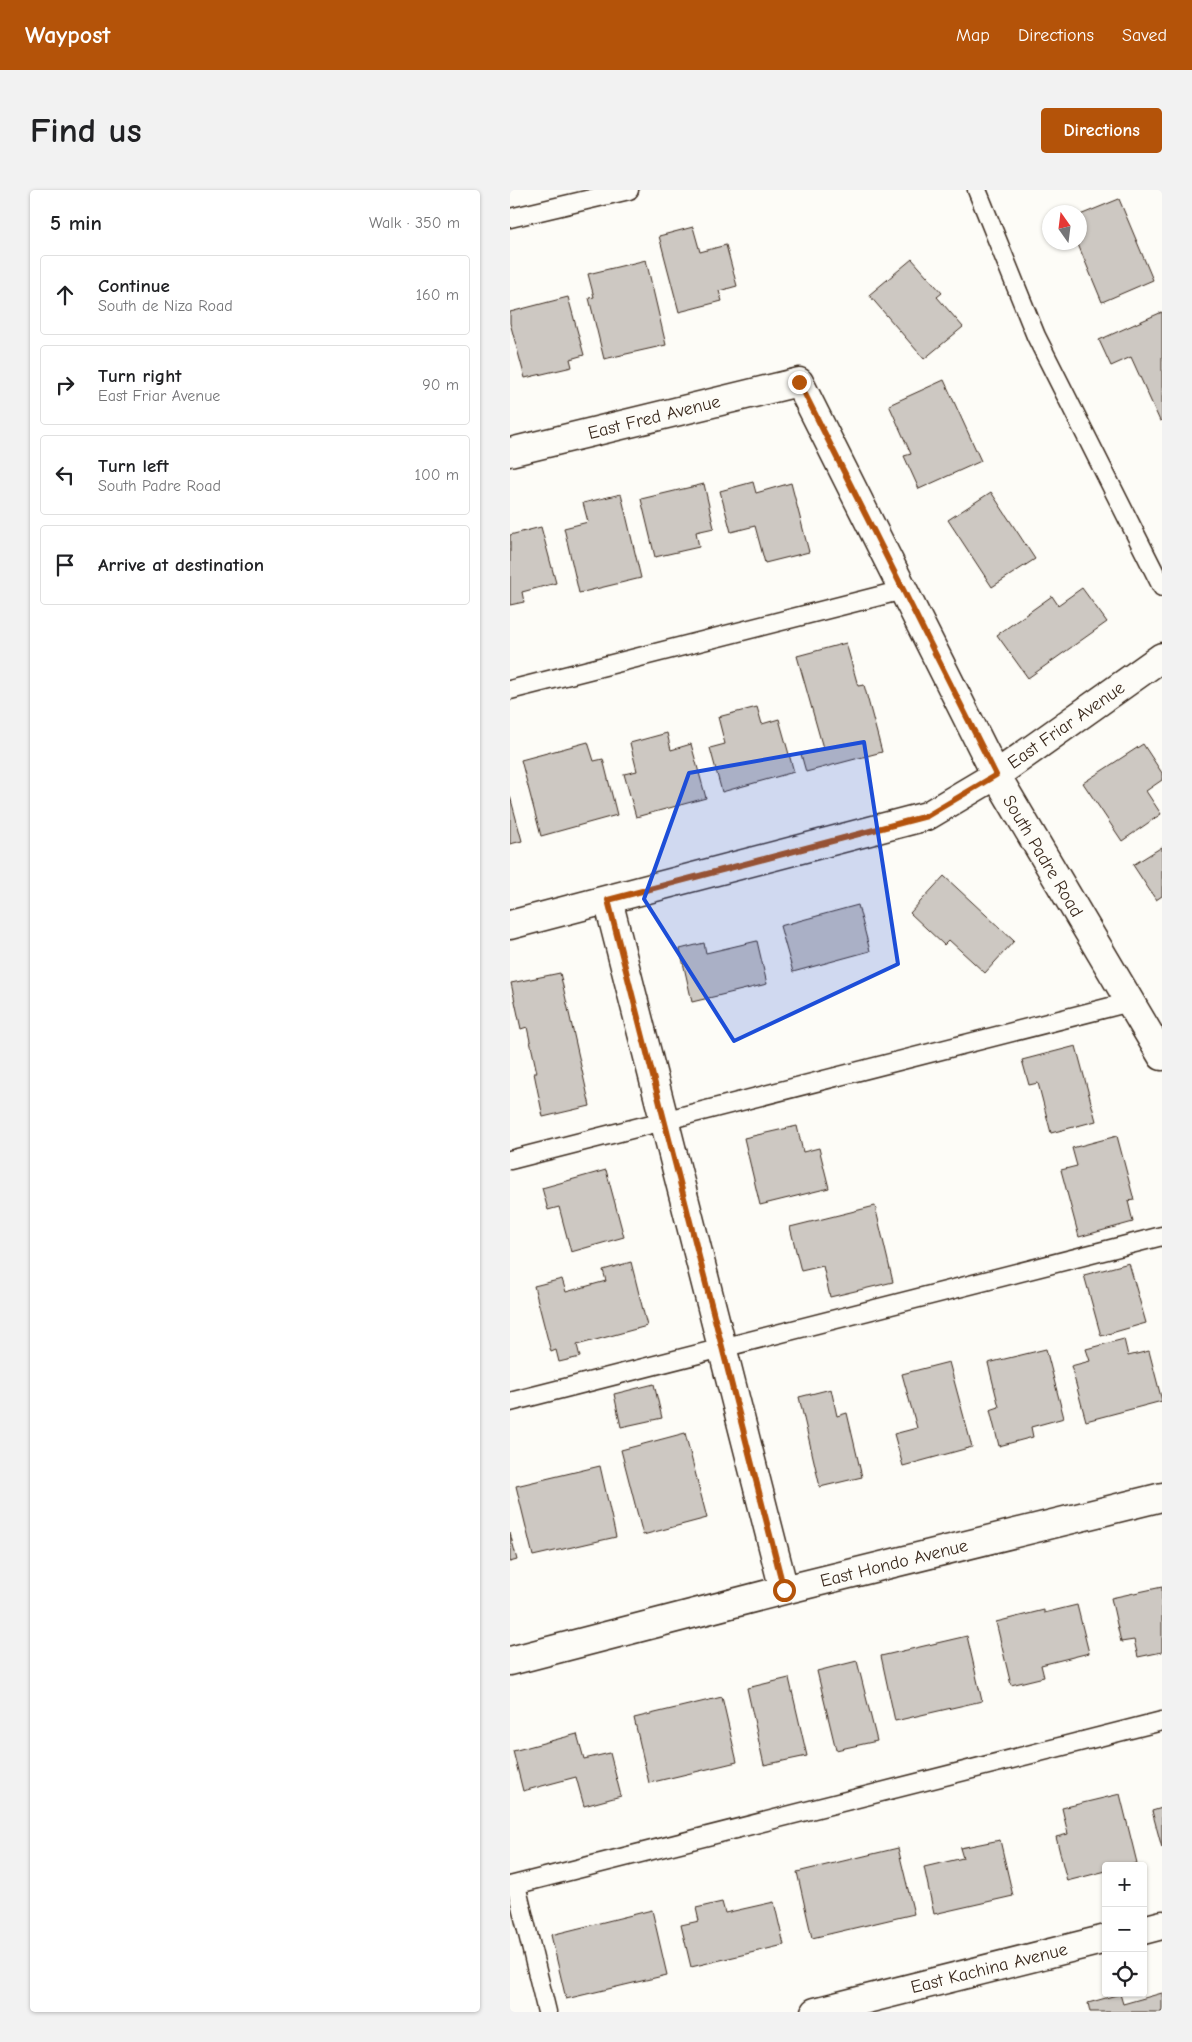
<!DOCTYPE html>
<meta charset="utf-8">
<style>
body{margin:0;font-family:"Comic Neue",sans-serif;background:#f2f2f2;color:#202124}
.controls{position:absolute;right:15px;bottom:15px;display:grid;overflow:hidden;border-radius:5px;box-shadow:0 1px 4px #0004}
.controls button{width:45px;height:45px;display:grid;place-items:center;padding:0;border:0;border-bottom:1px solid #e0e0e0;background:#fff;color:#202124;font:25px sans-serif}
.compass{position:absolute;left:532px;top:15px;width:45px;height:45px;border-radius:50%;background:#fff;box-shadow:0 1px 4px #0004;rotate:346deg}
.stop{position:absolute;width:15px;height:15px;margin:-11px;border:4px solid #b45309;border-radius:50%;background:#fff}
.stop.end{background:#b45309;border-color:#fff;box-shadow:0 1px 5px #0008}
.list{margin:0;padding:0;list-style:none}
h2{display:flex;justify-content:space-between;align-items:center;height:65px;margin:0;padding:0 20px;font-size:21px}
h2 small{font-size:16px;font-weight:400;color:#757577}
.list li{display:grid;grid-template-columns:32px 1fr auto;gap:15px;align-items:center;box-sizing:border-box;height:80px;margin:0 10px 10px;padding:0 10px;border:1px solid #e0e0e0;border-radius:5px}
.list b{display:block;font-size:19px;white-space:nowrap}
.list p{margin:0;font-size:16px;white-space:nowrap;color:#757577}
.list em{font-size:16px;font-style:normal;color:#757577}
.icon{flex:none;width:28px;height:28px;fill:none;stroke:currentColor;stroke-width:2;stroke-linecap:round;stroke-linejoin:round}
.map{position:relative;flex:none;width:652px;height:1822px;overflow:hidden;border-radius:5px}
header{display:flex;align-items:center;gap:30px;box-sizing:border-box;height:70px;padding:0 25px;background:#b45309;color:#fff}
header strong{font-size:24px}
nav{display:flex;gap:28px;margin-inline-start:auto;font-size:18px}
.intro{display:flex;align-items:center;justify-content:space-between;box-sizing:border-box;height:120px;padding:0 30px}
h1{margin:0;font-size:35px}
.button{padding:12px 22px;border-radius:5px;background:#b45309;color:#fff;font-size:18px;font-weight:700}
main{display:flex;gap:30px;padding:0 30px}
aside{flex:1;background:#fff;border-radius:5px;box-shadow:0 1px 4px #0004}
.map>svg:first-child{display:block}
.building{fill:#cdc8c2;stroke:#3b2a1e}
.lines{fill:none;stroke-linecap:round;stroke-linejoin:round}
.service-casing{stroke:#3b2a1e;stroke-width:21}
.minor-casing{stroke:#3b2a1e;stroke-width:31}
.service{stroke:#fdfcf7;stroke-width:18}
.minor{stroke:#fdfcf7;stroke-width:28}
.route{stroke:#b45309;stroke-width:6}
.marked{fill:#1d4ed8;fill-opacity:0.2;stroke:#1d4ed8;stroke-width:4;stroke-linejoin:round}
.labels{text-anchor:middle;stroke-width:4;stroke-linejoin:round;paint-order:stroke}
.street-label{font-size:18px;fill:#3b2a1e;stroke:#fdfcf7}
</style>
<header>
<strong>Waypost</strong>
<nav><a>Map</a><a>Directions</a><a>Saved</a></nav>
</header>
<div class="intro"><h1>Find us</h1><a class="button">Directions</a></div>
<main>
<aside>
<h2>5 min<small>Walk · 350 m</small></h2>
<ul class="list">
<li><svg class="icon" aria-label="ahead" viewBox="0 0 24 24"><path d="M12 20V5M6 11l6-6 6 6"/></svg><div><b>Continue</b><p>South de Niza Road</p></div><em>160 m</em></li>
<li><svg class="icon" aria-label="right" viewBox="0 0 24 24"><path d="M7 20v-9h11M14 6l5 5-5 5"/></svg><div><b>Turn right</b><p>East Friar Avenue</p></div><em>90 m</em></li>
<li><svg class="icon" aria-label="left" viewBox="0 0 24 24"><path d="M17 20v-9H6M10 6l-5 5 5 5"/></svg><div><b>Turn left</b><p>South Padre Road</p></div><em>100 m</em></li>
<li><svg class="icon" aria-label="arrive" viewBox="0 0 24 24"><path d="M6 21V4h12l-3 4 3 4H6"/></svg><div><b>Arrive at destination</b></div></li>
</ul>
</aside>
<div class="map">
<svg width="652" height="1822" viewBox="0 0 652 1822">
<rect width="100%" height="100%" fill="#fdfcf7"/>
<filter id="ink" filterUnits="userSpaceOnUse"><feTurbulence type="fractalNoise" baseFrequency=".02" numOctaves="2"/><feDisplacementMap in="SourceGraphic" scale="10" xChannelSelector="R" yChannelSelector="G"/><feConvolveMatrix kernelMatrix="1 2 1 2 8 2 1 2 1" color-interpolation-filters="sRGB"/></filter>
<g filter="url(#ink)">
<path class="building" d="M609,9L643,90L592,112L567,52H570V25Z
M183,37L190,62L216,55L227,96L209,101L212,111L169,122L149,46Z
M402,69L432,103L427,107L453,137L414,169L359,105Z
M136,70L156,155L94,169L79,108L84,107L78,84Z
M58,107L74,165L60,169L62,177L15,188L0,133V122Z
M652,122V230L650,231L621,167L601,176L589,150Z
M434,190L471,271L409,299L394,266L401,264L379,215Z
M243,292L246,303L281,293L299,362L255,373L245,336L221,342L210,301Z
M194,294L204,338L186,342L189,357L145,367L131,309Z
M481,302L525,369L482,397L438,330Z
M111,304L131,388L69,403L54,338L78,332L73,313Z
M31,337L46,393L12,402L14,412L0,415V345Z
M572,398L597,432L518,488L487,445L542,406L548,415Z
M336,453L348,496L354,495L372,562L296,582L291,564L313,558L287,466Z
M247,517L252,534L269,529L284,582L212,602L200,558L215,554L208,527Z
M157,543L161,560L181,554L196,608L126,627L114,584L127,581L120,553Z
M78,552L84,571L93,569L107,625L31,646L11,570Z
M633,554L652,583V590L636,601L651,624L612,651L573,593Z
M0,606L12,651L0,654Z
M652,657V706L646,710L623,675Z
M434,686L504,751L475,783L439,750L434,755L400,723Z
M348,715L360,761L283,782L270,736Z
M247,751L257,794L182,812L170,759L194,753L196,763Z
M50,783L80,916L33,927L24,883H27L17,837L11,839L1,793Z
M566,856L586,931L541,943L528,893L519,895L512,870Z
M287,936L293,962L309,958L319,998L250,1015L234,948Z
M607,946L624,1010L618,1011L623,1032L569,1047L551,980L567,976L562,958Z
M96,980L114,1047L61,1062L49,1017L38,1020L32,998Z
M365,1016L383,1092L320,1107L313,1076L291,1081L280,1037Z
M121,1072L137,1136L67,1155L70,1167L49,1172L46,1160L41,1162L24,1096L52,1089L56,1102L96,1091L93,1080Z
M619,1073L636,1133L591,1146L574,1085Z
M614,1149L618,1166L639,1161L652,1211L576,1231L561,1176L580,1171L576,1159Z
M536,1159L554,1228L521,1237L523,1247L489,1256L480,1220L489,1217L478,1173Z
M439,1172L462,1257L393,1276L384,1244L407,1238L392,1184Z
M144,1194L152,1228L111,1237L104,1204Z
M321,1199L327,1226L337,1223L352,1287L310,1297L289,1207Z
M175,1243L197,1328L133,1345L111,1260Z
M90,1276L106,1347L23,1366L6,1296Z
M0,1343L7,1370L0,1372Z
M652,1397V1462L628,1467L624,1450L611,1452L601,1408Z
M567,1415L579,1463L531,1475L534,1487L501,1495L486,1432L534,1420V1423Z
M457,1446L472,1511L385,1531L371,1466Z
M347,1471L367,1551L326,1560L307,1481Z
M279,1488L297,1566L254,1575L237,1498Z
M212,1507L227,1572L139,1593L124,1528Z
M67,1544L74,1569L100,1563L111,1606L74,1616L66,1587L13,1601L3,1561Z
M610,1604L627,1673L617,1676H596V1681L557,1691L546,1647L558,1644L552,1618Z
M652,1618V1658L642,1621Z
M490,1650L503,1706L424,1724L414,1677L453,1668L450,1658Z
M388,1658L404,1724L302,1748L287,1682Z
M212,1712L215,1723L264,1712L274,1755L181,1777L171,1735L189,1731L186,1718Z
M142,1720L157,1785L56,1809L41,1745Z
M652,1803V1822H580L578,1813L610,1804L613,1814Z"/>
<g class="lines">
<g class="service-casing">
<path id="service" d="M467,0L526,146L652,397
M0,28L119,0
M0,500L393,400
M0,970L620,812
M0,1212L652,1046
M6,1695L37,1822
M0,1696L652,1531"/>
</g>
<g class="minor-casing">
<path id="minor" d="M0,262L289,192L486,585L652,866
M98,710L274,1400
M0,735L417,626L486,585L652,467
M0,1471L274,1400L652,1307
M633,1740L652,1735
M305,1822L596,1749"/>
</g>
<use href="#service" class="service"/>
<use href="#minor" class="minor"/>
</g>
</g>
<g class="lines" filter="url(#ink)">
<path class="route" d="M274,1400L98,710L417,626L486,585L289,192"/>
</g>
<path class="marked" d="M354,552L388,774L224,851L134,709L179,583Z"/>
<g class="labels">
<g class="street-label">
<text transform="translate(144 227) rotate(-14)" y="6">East Fred Avenue</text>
<text transform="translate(556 535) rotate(-35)" y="6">East Friar Avenue</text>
<text transform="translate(533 666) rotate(59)" y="6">South Padre Road</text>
<text transform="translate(384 1373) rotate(-14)" y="6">East Hondo Avenue</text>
<text transform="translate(479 1778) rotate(-14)" y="6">East Kachina Avenue</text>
</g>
</g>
</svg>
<div class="controls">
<button>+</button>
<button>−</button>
<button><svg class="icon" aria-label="locate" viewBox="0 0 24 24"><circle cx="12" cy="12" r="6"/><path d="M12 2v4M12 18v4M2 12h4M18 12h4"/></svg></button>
</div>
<svg class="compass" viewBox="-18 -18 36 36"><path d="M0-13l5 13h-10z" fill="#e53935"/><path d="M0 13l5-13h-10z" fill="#757577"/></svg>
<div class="stop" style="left:274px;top:1400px"></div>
<div class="stop end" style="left:289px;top:192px"></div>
</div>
</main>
